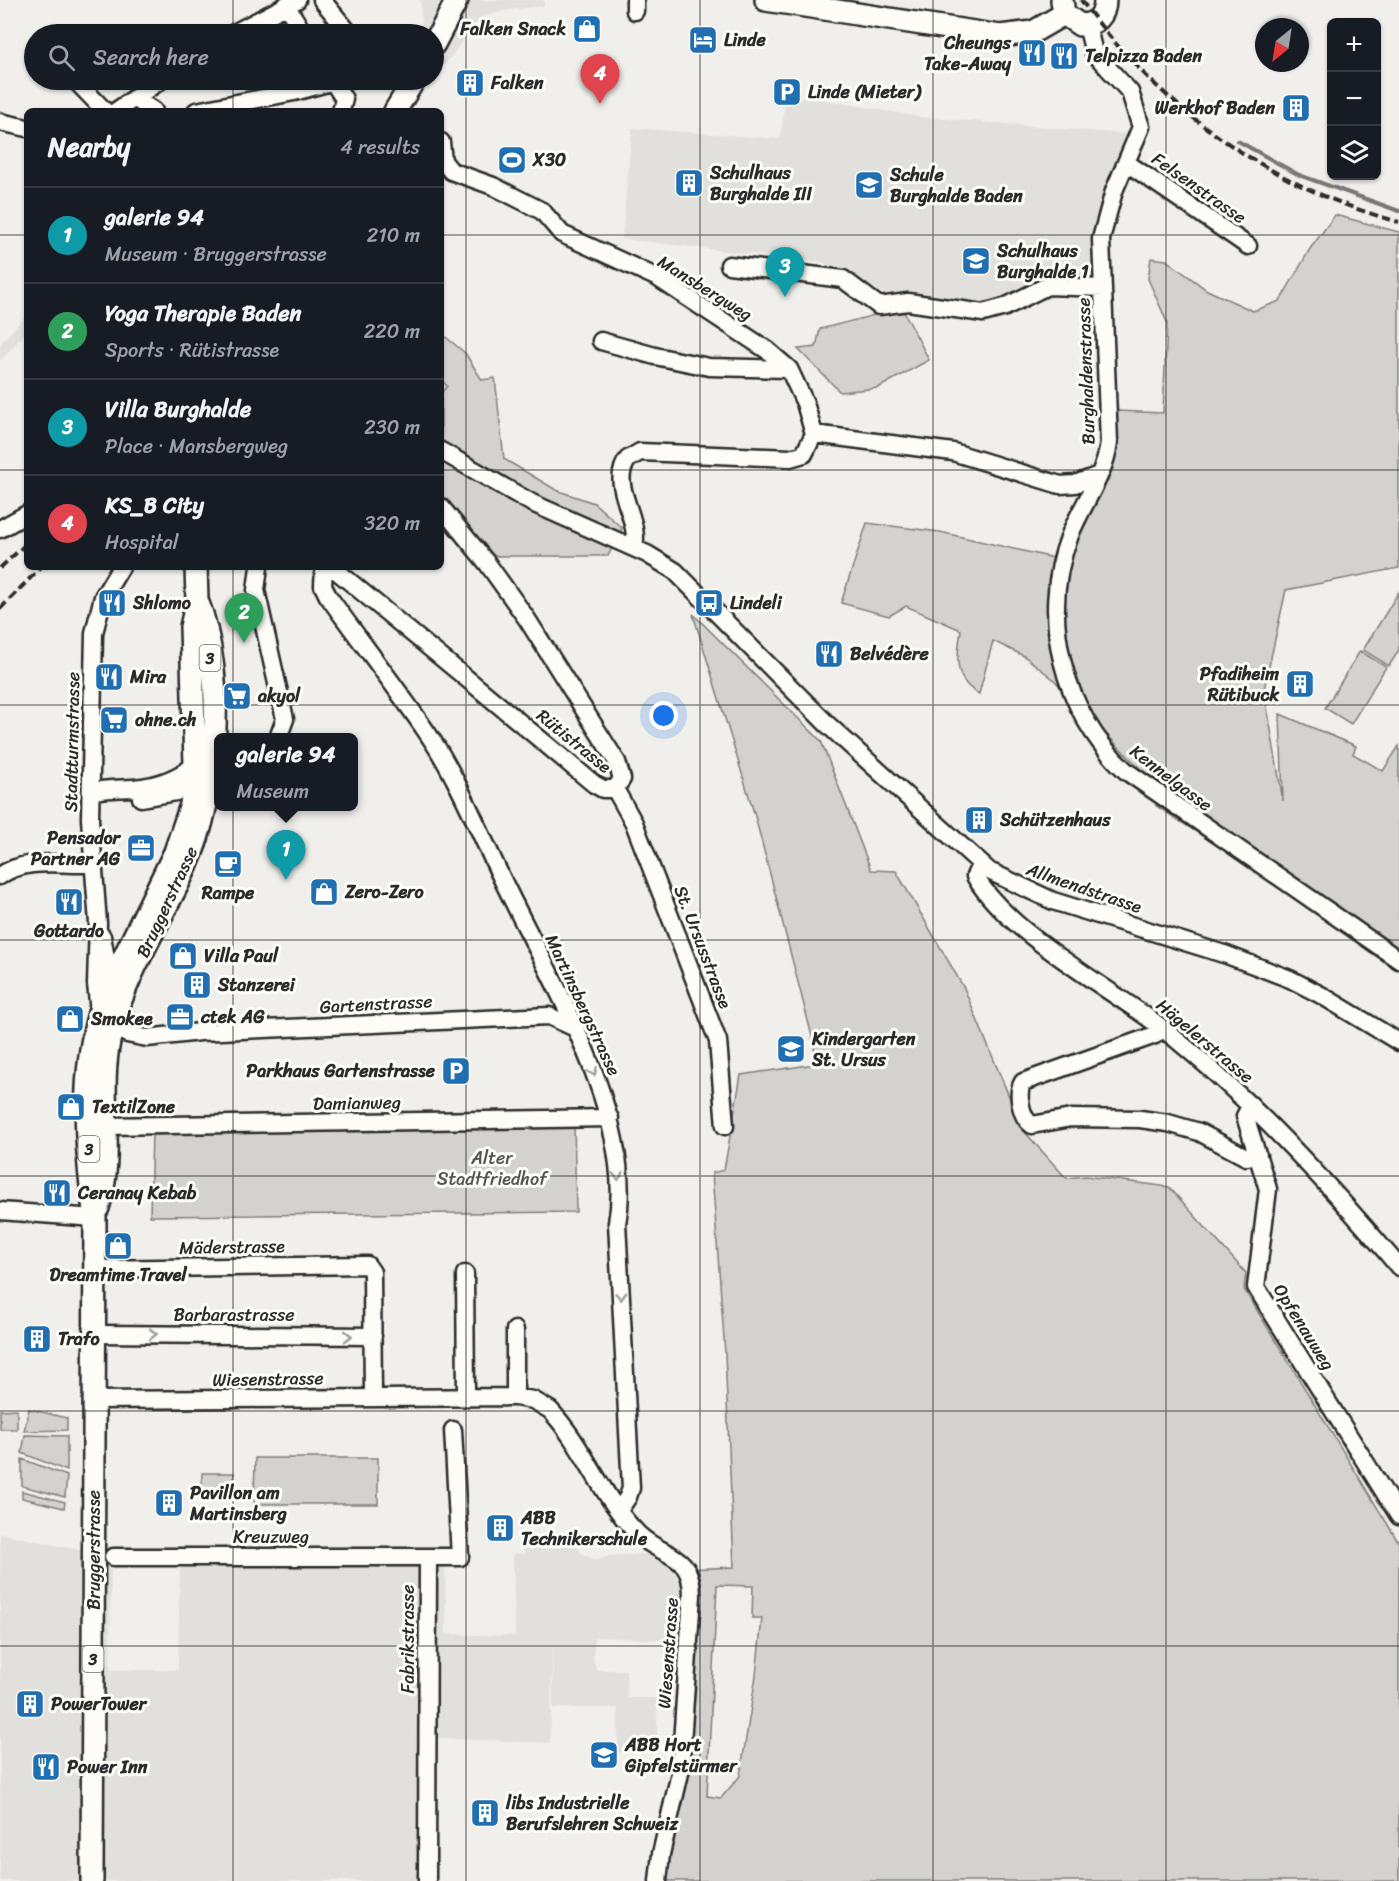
<!DOCTYPE html>
<meta charset="utf-8">
<style>
body{margin:0;font-family:Sriracha,sans-serif;background:#242831;color:#f1f3f6}
.controls{position:absolute;right:18px;top:18px;display:grid;overflow:hidden;border-radius:9px;box-shadow:0 2px 4px #0004}
.controls button{width:54px;height:54px;display:grid;place-items:center;padding:0;border:0;border-bottom:2px solid #363941;background:#171b24;color:#f1f3f6;font:30px sans-serif}
.compass{position:absolute;left:1255px;top:18px;width:54px;height:54px;border-radius:50%;background:#171b24;box-shadow:0 2px 4px #0004;rotate:210deg}
.you{position:absolute;left:664px;top:716px;width:21px;height:21px;margin:-15px;border:4px solid #fff;border-radius:50%;background:#1a73e8;box-shadow:0 0 0 9px #1a73e833}
.badge{display:grid;place-items:center;width:39px;height:39px;border-radius:50%;background:#1a73e8;color:#fff;font-size:20px;font-weight:700}
.pin{position:absolute;translate:-50% -50px;filter:drop-shadow(0 2px 3px #0008)}
.pin::after{content:'';position:absolute;top:32px;width:21px;height:18px;background:inherit;clip-path:polygon(0 0,100% 0,50% 100%)}
.popup{position:absolute;left:214px;top:733px;width:144px;height:78px;box-sizing:border-box;display:grid;place-content:center;border-radius:9px;background:#171b24;filter:drop-shadow(0 2px 4px #0005);font-size:20px;white-space:nowrap;color:#9ea1a6}
.popup b{font-size:22px;color:#f1f3f6}
.popup::after{content:'';position:absolute;left:50%;top:100%;margin-left:-12px;border:12px solid transparent;border-top-color:#171b24}
.list{margin:0;padding:0;list-style:none}
h2{display:flex;justify-content:space-between;align-items:center;height:78px;margin:0;padding:0 24px;font-size:26px}
h2 small{font-size:20px;font-weight:400;color:#9ea1a6}
.list li{display:grid;grid-template-columns:39px 1fr auto;gap:18px;align-items:center;box-sizing:border-box;height:96px;padding:0 24px;border-top:2px solid #363941}
.list b{display:block;font-size:22px;white-space:nowrap}
.list p{margin:0;font-size:20px;white-space:nowrap;color:#9ea1a6}
.list em{font-size:20px;font-style:normal;color:#9ea1a6}
.icon{flex:none;width:33px;height:33px;fill:none;stroke:currentColor;stroke-width:2;stroke-linecap:round;stroke-linejoin:round}
.map{position:relative;flex:none;width:1399px;height:1881px;overflow:hidden}
.search{position:absolute;background:#171b24;box-shadow:0 2px 4px #0004;left:24px;top:24px;width:420px;height:66px;display:flex;align-items:center;gap:15px;box-sizing:border-box;padding:0 21px;border-radius:33px;color:#9ea1a6;font-size:22px}
.panel{position:absolute;background:#171b24;box-shadow:0 2px 4px #0004;left:24px;top:108px;width:420px;height:462px;border-radius:9px}
.map>svg:first-child{display:block}
.built{fill:#e1e0dc}
.green{fill:#d3d2cf;stroke:#7f7e7d;stroke-width:1.5;fill-rule:evenodd}
.lines{fill:none;stroke-linecap:round;stroke-linejoin:round}
.stream{stroke:#777775;stroke-width:4}
.minor-casing{stroke:#2b2b2b;stroke-width:21}
.major-casing{stroke:#2b2b2b;stroke-width:26}
.minor{stroke:#fdfcf7;stroke-width:16}
.major{stroke:#fdfcf7;stroke-width:21}
.rail{stroke:#2b2b2b;stroke-width:4;stroke-dasharray:9 4.5;stroke-linecap:butt}
.oneway{stroke:#9e9e9b}
.grid{fill:none;stroke:#2b2b2b;stroke-width:1.5;stroke-opacity:0.55}
.labels{text-anchor:middle;stroke-width:6;stroke-linejoin:round;paint-order:stroke}
.shield{fill:#fdfcf7;stroke:#6a6a68;stroke-width:1.5}
.shield-label{font-size:16px;font-weight:bold;fill:#2b2b2b}
.poi-label{font-size:18px;font-weight:bold;fill:#2b2b2b;stroke:#fdfcf7;text-anchor:start}
.street-label{font-size:18px;fill:#2b2b2b;stroke:#fdfcf7}
.park-label{font-size:18px;fill:#555554;stroke:#fdfcf7}
</style>
<div class="map">
<svg width="1399" height="1881" viewBox="0 0 1399 1881">
<rect width="100%" height="100%" fill="#f0efeb"/>
<filter id="ink" filterUnits="userSpaceOnUse"><feTurbulence type="fractalNoise" baseFrequency=".0167" numOctaves="2"/><feDisplacementMap in="SourceGraphic" scale="12" xChannelSelector="R" yChannelSelector="G"/><feConvolveMatrix kernelMatrix="1 2 1 2 8 2 1 2 1" color-interpolation-filters="sRGB"/></filter>
<g filter="url(#ink)">
<path class="built" d="M420,0H544V6L507,10L480,18L434,79V34H419L422,27Z
M786,98L819,99L921,117L1126,134L1124,153L1098,217L1091,291L1028,303L989,319L923,313L822,262L622,239L632,128L780,139Z
M27,314V331L0,361V344Z
M0,1533L111,1557L110,1670H178L180,1564L445,1550L446,1634L515,1636L513,1553L524,1554V1541H574L582,1554L596,1560L609,1556L646,1554L670,1566L681,1584L679,1640L595,1637L593,1660L597,1670H626L627,1698H657V1752H618V1708H553V1639L550,1743L434,1738L433,1881H0Z"/>
<path class="green" d="M1335,215L1399,232V568L1286,590L1264,689L1283,801L1280,714L1356,746L1353,754L1383,771L1399,746V964L1155,805L1190,810L1148,777L1052,678L1024,656L993,641L979,694C952,680 957,655 961,630L906,606L889,616L841,603L867,523L940,532L1067,561L1080,527L1112,468L1117,444V411L1163,413L1167,322L1148,279L1151,258L1166,260L1207,290L1253,311L1280,301L1310,249Z
M902,308L929,360L878,388L840,392L798,349L816,347L820,329Z
M441,333L465,353L482,380L495,378L504,459L556,490L594,503L622,528L608,556H492L441,501V393L447,386L441,380Z
M1398,593L1399,650L1389,666L1363,650Z
M693,614L821,741L871,870L896,871L964,988L1023,1130L1066,1178L1086,1176L1169,1187L1246,1273L1244,1289L1399,1543V1881H658L677,1791L686,1569L734,1567L725,1353L712,1173L724,1170L741,1075L815,1064L814,1044L755,816ZM717,1585L753,1586L752,1618H762L756,1675L740,1776L721,1798L707,1796Z
M1360,651L1386,667L1351,724L1325,708Z
M574,1123L576,1212L150,1216L152,1130Z
M17,1409V1429H0V1410Z
M29,1409L67,1418V1430L24,1431Z
M25,1435L67,1436V1471L22,1453Z
M255,1458H378V1504H254Z
M22,1459L67,1476L65,1497L22,1486Z
M202,1473H234V1499H202Z
M22,1491L65,1502L64,1508L22,1498Z"/>
<g class="lines">
<path class="stream" d="M1238,141L1299,175L1399,211"/>
<g class="minor-casing">
<path id="minor" d="M322,0L350,34
M286,5L304,34
M635,11V0
M1087,25L1094,53L1130,92L1141,127L1114,191L1101,239L1109,442C1105,476 1082,504 1070,535C1038,616 1063,713 1126,771L1399,960
M232,34L297,0
M75,80L105,111
M332,80L344,99L341,111
M134,98L154,111
M116,111L161,80
M196,111L294,92L338,80
M0,122L27,128
M441,142L443,161L451,171L493,186L542,211L562,234L658,278L767,350L789,369L805,403L814,434
M1127,163L1248,246
M729,265L843,279L879,306L908,302L983,313L1005,307L1047,286L1103,288
M601,341L655,356L709,367L789,369
M441,451L532,503L647,554L675,571L827,724L989,871L1053,901L1227,955L1290,979L1321,995L1399,1042
M0,529L27,514
M634,548C641,517 608,485 628,459L640,452L790,458L804,454L814,434L953,452L1060,485L1075,484L1099,475
M121,567L103,597L94,633L90,819L98,923L96,984L99,1012L103,1017L127,1034L147,1038L200,1032L549,1016L573,1027
M259,567L256,590L285,719L278,738
M324,567L323,586L328,596C363,645 401,693 434,743C461,785 484,843 507,889C552,982 636,1120 617,1223L631,1488L628,1497L619,1510
M332,567L594,784L603,789H615L622,779L617,762L527,619L487,563L441,507
M615,789L634,823L718,1041L725,1126
M91,792C106,788 118,789 133,788C160,786 180,777 202,760
M141,798L176,792L202,780
M980,865L975,876C1007,933 1109,987 1162,1028C1250,1098 1326,1181 1399,1267
M0,876C25,857 62,865 92,864
M102,936L113,998L129,1022
M1161,1028L1155,1035L1023,1082C1016,1093 1021,1118 1032,1125L1071,1118L1140,1119L1168,1123L1199,1132L1246,1157L1258,1155
M1251,1105L1245,1116L1268,1189L1256,1287L1399,1516
M105,1126L610,1118
M0,1211L95,1218
M94,1269L367,1265L372,1272L373,1397
M465,1274L466,1396
M515,1330V1397
M95,1334L373,1336
M94,1400L515,1397L533,1400L550,1410C584,1446 603,1500 638,1534C662,1558 692,1551 692,1595L680,1773L661,1854L658,1881
M113,1557H460L453,1430
M427,1881L428,1557"/>
</g>
<g class="major-casing">
<path id="major" d="M766,0L1000,36L1033,32L1064,14
M1062,0L1064,14L1080,25C1096,25 1105,16 1105,0
M434,44L457,0
M395,111L414,80
M98,1208C116,1153 97,1093 110,1037C123,976 161,922 186,867C219,795 226,673 197,600
M92,1881L95,1218C85,1147 79,1067 104,998L175,852L191,805L195,765L191,627L197,600L196,567"/>
</g>
<use href="#minor" class="minor"/>
<use href="#major" class="major"/>
<path class="rail" d="M1081,0C1160,108 1269,187 1399,222
M0,568L27,543
M0,609L41,567"/>
</g>
<defs><path id="oneway-chevron" d="M-2-3.5L2.5 0L-2 3.5" fill="none" stroke-width="1.6" stroke-linecap="round" stroke-linejoin="round" transform="scale(1.5)"/></defs>
<g class="oneway">
<use href="#oneway-chevron" transform="translate(593 1072) rotate(67)"/>
<use href="#oneway-chevron" transform="translate(618 1176) rotate(86)"/>
<use href="#oneway-chevron" transform="translate(621 1296) rotate(87)"/>
<use href="#oneway-chevron" transform="translate(153 1334)"/>
<use href="#oneway-chevron" transform="translate(348 1336)"/>
</g>
</g>
<path class="grid" d="M233,0V34M466,0V1881M700,0V1881M933,0V1881M1166,0V1881M233,80V111M0,235H27M441,235H1399M0,470H27M441,470H1399M233,567V1881M0,705H1399M0,940H1399M0,1176H1399M0,1411H1399M0,1646H1399"/>
<defs>
<g id="shop-square" transform="scale(1.5)"><rect x="-9" y="-9" width="18" height="18" rx="4" fill="#1f6fb2" stroke="#fdfcf7"/><path d="M-5-2.5h2.3a2.7 3.5 0 0 1 5.4 0H5L5.5 6h-11ZM-1.5-2.5h3a1.5 2.3 0 0 0-3 0Z" fill="#fff"/></g>
<g id="hotel-square" transform="scale(1.5)"><rect x="-9" y="-9" width="18" height="18" rx="4" fill="#1f6fb2" stroke="#fdfcf7"/><path d="M-6-4.5h1.5V1H6V5H4.5V3h-9V5H-6ZM-4 0a1.8 1.8 0 1 1 3.6 0ZM.5 0V-2.5h3Q6-2.5 6 0Z" fill="#fff"/></g>
<g id="restaurant-square" transform="scale(1.5)"><rect x="-9" y="-9" width="18" height="18" rx="4" fill="#1f6fb2" stroke="#fdfcf7"/><path d="M-5-6h1v4h1v-4h1v4h1v-4h1v5L-1.5 .5V6h-2V.5L-5-1ZM5-6V6H3V1.5H1.5Q1.5-4 5-6Z" fill="#fff"/></g>
<g id="building-square" transform="scale(1.5)"><rect x="-9" y="-9" width="18" height="18" rx="4" fill="#1f6fb2" stroke="#fdfcf7"/><path d="M-4-6H4V6H1V3H-1V6H-4ZM-2.5-4.3h1.7v1.8h-1.7ZM.8-4.3h1.7v1.8H.8ZM-2.5-1h1.7V.8h-1.7ZM.8-1h1.7V.8H.8Z" fill="#fff"/></g>
<g id="parking-square" transform="scale(1.5)"><rect x="-9" y="-9" width="18" height="18" rx="4" fill="#1f6fb2" stroke="#fdfcf7"/><path d="M-3.5-5.5H1a3.5 3.5 0 0 1 0 7H-1V5.5H-3.5ZM-1-3.4V-.6H.8a1.4 1.4 0 0 0 0-2.8Z" fill="#fff"/></g>
<g id="stadium-square" transform="scale(1.5)"><rect x="-9" y="-9" width="18" height="18" rx="4" fill="#1f6fb2" stroke="#fdfcf7"/><path d="M0-5a6.5 5 0 1 0 0 10a6.5 5 0 1 0 0-10ZM-3.5-1.8h7v3.6h-7Z" fill="#fff"/></g>
<g id="school-square" transform="scale(1.5)"><rect x="-9" y="-9" width="18" height="18" rx="4" fill="#1f6fb2" stroke="#fdfcf7"/><path d="M0-5L7-2L0 1L-7-2ZM-4 1L0 2.5L4 1V4Q0 6-4 4Z" fill="#fff"/></g>
<g id="bus-square" transform="scale(1.5)"><rect x="-9" y="-9" width="18" height="18" rx="4" fill="#1f6fb2" stroke="#fdfcf7"/><path d="M-5-6H5V4H4V6H2V4H-2V6H-4V4H-5ZM-3.5-4V0h7V-4ZM-3.5 1.2v1.5H-2V1.2ZM2 1.2v1.5H3.5V1.2Z" fill="#fff"/></g>
<g id="supermarket-square" transform="scale(1.5)"><rect x="-9" y="-9" width="18" height="18" rx="4" fill="#1f6fb2" stroke="#fdfcf7"/><path d="M-6-5.5h2.5l.6 2H6L4.5 2H-2.5L-4.4-4H-6ZM-1.5 3.2a1.3 1.3 0 1 0 .1 0ZM3 3.2a1.3 1.3 0 1 0 .1 0Z" fill="#fff"/></g>
<g id="office-square" transform="scale(1.5)"><rect x="-9" y="-9" width="18" height="18" rx="4" fill="#1f6fb2" stroke="#fdfcf7"/><path d="M-6-3h4V-5.5h4V-3h4V5H-6ZM-1-4.5V-3h2v-1.5ZM-6 0V1H6V0Z" fill="#fff"/></g>
<g id="cafe-square" transform="scale(1.5)"><rect x="-9" y="-9" width="18" height="18" rx="4" fill="#1f6fb2" stroke="#fdfcf7"/><path d="M-5.5-4.5H6V0H3Q3 3.5 0 3.5H-2.5Q-5.5 3.5-5.5 0ZM3-3.2v2h1.7v-2ZM-6 4.5H4V6H-6Z" fill="#fff"/></g>
</defs>
<g fill-rule="evenodd">
<use href="#shop-square" x="587" y="29"/>
<use href="#hotel-square" x="703" y="40"/>
<use href="#restaurant-square" x="1032" y="53"/>
<use href="#restaurant-square" x="1064" y="56"/>
<use href="#building-square" x="470" y="83"/>
<use href="#parking-square" x="787" y="92"/>
<use href="#building-square" x="1296" y="108"/>
<use href="#stadium-square" x="512" y="160"/>
<use href="#building-square" x="689" y="183"/>
<use href="#school-square" x="869" y="185"/>
<use href="#school-square" x="976" y="261"/>
<use href="#restaurant-square" x="112" y="603"/>
<use href="#bus-square" x="709" y="603"/>
<use href="#restaurant-square" x="829" y="654"/>
<use href="#restaurant-square" x="109" y="677"/>
<use href="#building-square" x="1300" y="684"/>
<use href="#supermarket-square" x="237" y="696"/>
<use href="#supermarket-square" x="114" y="720"/>
<use href="#building-square" x="979" y="820"/>
<use href="#office-square" x="141" y="848"/>
<use href="#cafe-square" x="228" y="864"/>
<use href="#shop-square" x="324" y="892"/>
<use href="#restaurant-square" x="69" y="902"/>
<use href="#shop-square" x="183" y="956"/>
<use href="#building-square" x="197" y="985"/>
<use href="#office-square" x="180" y="1017"/>
<use href="#shop-square" x="70" y="1019"/>
<use href="#school-square" x="791" y="1049"/>
<use href="#parking-square" x="456" y="1071"/>
<use href="#shop-square" x="71" y="1107"/>
<use href="#restaurant-square" x="57" y="1193"/>
<use href="#shop-square" x="118" y="1246"/>
<use href="#building-square" x="37" y="1339"/>
<use href="#building-square" x="169" y="1503"/>
<use href="#building-square" x="500" y="1528"/>
<use href="#building-square" x="30" y="1704"/>
<use href="#school-square" x="604" y="1755"/>
<use href="#restaurant-square" x="46" y="1767"/>
<use href="#building-square" x="485" y="1813"/>
</g>
<g class="labels">
<g class="shield">
<rect x="199.5" y="645" width="21" height="26" rx="4.5"/>
<rect x="78.5" y="1136" width="21" height="26" rx="4.5"/>
<rect x="82.5" y="1646" width="21" height="26" rx="4.5"/>
</g>
<g class="shield-label">
<text x="210" y="664">3</text>
<text x="89" y="1155">3</text>
<text x="93" y="1665">3</text>
</g>
<g class="poi-label">
<text x="566" y="35" text-anchor="end">Falken Snack</text>
<text x="724" y="46">Linde</text>
<text x="1011" y="49" text-anchor="end">Cheungs<tspan x="1011" dy="21">Take-Away</tspan></text>
<text x="1085" y="62">Telpizza Baden</text>
<text x="491" y="89">Falken</text>
<text x="808" y="98">Linde (Mieter)</text>
<text x="1275" y="114" text-anchor="end">Werkhof Baden</text>
<text x="533" y="166">X30</text>
<text x="710" y="179">Schulhaus<tspan x="710" dy="21">Burghalde III</tspan></text>
<text x="890" y="181">Schule<tspan x="890" dy="21">Burghalde Baden</tspan></text>
<text x="997" y="257">Schulhaus<tspan x="997" dy="21">Burghalde 1</tspan></text>
<text x="133" y="609">Shlomo</text>
<text x="730" y="609">Lindeli</text>
<text x="850" y="660">Belvédère</text>
<text x="1279" y="680" text-anchor="end">Pfadiheim<tspan x="1279" dy="21">Rütibuck</tspan></text>
<text x="130" y="683">Mira</text>
<text x="258" y="702">akyol</text>
<text x="135" y="726">ohne.ch</text>
<text x="1000" y="826">Schützenhaus</text>
<text x="120" y="844" text-anchor="end">Pensador<tspan x="120" dy="21">Partner AG</tspan></text>
<text x="345" y="898">Zero-Zero</text>
<text x="228" y="899" text-anchor="middle">Rampe</text>
<text x="69" y="937" text-anchor="middle">Gottardo</text>
<text x="204" y="962">Villa Paul</text>
<text x="218" y="991">Stanzerei</text>
<text x="201" y="1023">ctek AG</text>
<text x="91" y="1025">Smokee</text>
<text x="812" y="1045">Kindergarten<tspan x="812" dy="21">St. Ursus</tspan></text>
<text x="435" y="1077" text-anchor="end">Parkhaus Gartenstrasse</text>
<text x="92" y="1113">TextilZone</text>
<text x="78" y="1199">Ceranay Kebab</text>
<text x="118" y="1281" text-anchor="middle">Dreamtime Travel</text>
<text x="58" y="1345">Trafo</text>
<text x="190" y="1499">Pavillon am<tspan x="190" dy="21">Martinsberg</tspan></text>
<text x="521" y="1524">ABB<tspan x="521" dy="21">Technikerschule</tspan></text>
<text x="51" y="1710">PowerTower</text>
<text x="625" y="1751">ABB Hort<tspan x="625" dy="21">Gipfelstürmer</tspan></text>
<text x="67" y="1773">Power Inn</text>
<text x="506" y="1809">libs Industrielle<tspan x="506" dy="21">Berufslehren Schweiz</tspan></text>
</g>
<g class="street-label">
<text transform="translate(1199 188) rotate(35)" y="6">Felsenstrasse</text>
<text transform="translate(705 288) rotate(32)" y="6">Mansbergweg</text>
<text transform="translate(1086 371) rotate(-92)" y="6">Burghaldenstrasse</text>
<text transform="translate(574 741) rotate(39)" y="6">Rütistrasse</text>
<text transform="translate(72 742) rotate(-89)" y="6">Stadtturmstrasse</text>
<text transform="translate(1171 778) rotate(37)" y="6">Kennelgasse</text>
<text transform="translate(1084 888) rotate(19)" y="6">Allmendstrasse</text>
<text transform="translate(167 902) rotate(-65)" y="6">Bruggerstrasse</text>
<text transform="translate(703 947) rotate(69)" y="6">St. Ursusstrasse</text>
<text transform="translate(376 1004) rotate(-3)" y="6">Gartenstrasse</text>
<text transform="translate(583 1005) rotate(65)" y="6">Martinsbergstrasse</text>
<text transform="translate(1205 1041) rotate(40)" y="6">Hägelerstrasse</text>
<text transform="translate(357 1103) rotate(-1)" y="6">Damianweg</text>
<text transform="translate(232 1247) rotate(-1)" y="6">Mäderstrasse</text>
<text x="234" y="1321">Barbarastrasse</text>
<text transform="translate(1304 1327) rotate(58)" y="6">Opfenauweg</text>
<text transform="translate(268 1379) rotate(-1)" y="6">Wiesenstrasse</text>
<text x="271" y="1543">Kreuzweg</text>
<text transform="translate(94 1550) rotate(-90)" y="6">Bruggerstrasse</text>
<text transform="translate(408 1639) rotate(-90)" y="6">Fabrikstrasse</text>
<text transform="translate(668 1653) rotate(-86)" y="6">Wiesenstrasse</text>
</g>
<g class="park-label">
<text x="492" y="1164">Alter<tspan x="492" dy="21">Stadtfriedhof</tspan></text>
</g>
</g>
</svg>
<div class="controls">
<button>+</button>
<button>−</button>
<button><svg class="icon" aria-label="layers" viewBox="0 0 24 24"><path d="M12 4l9 5-9 5-9-5zM3 14l9 5 9-5"/></svg></button>
</div>
<svg class="compass" viewBox="-18 -18 36 36"><path d="M0-13l5 13h-10z" fill="#e53935"/><path d="M0 13l5-13h-10z" fill="#9ea1a6"/></svg>
<div class="you"></div>
<div class="pin badge" style="left:286px;top:880px;background:#0f9aa8">1</div>
<div class="popup"><b>galerie 94</b>Museum</div>
<div class="pin badge" style="left:244px;top:643px;background:#2e9e5b">2</div>
<div class="pin badge" style="left:785px;top:297px;background:#0f9aa8">3</div>
<div class="pin badge" style="left:600px;top:104px;background:#e0444e">4</div>
<div class="search"><svg class="icon" aria-label="search" viewBox="0 0 24 24"><circle cx="10" cy="10" r="6"/><path d="M15 15l6 6"/></svg>Search here</div>
<section class="panel">
<h2>Nearby<small>4 results</small></h2>
<ul class="list">
<li><span class="badge" style="background:#0f9aa8">1</span><div><b>galerie 94</b><p>Museum · Bruggerstrasse</p></div><em>210 m</em></li>
<li><span class="badge" style="background:#2e9e5b">2</span><div><b>Yoga Therapie Baden</b><p>Sports · Rütistrasse</p></div><em>220 m</em></li>
<li><span class="badge" style="background:#0f9aa8">3</span><div><b>Villa Burghalde</b><p>Place · Mansbergweg</p></div><em>230 m</em></li>
<li><span class="badge" style="background:#e0444e">4</span><div><b>KS_B City</b><p>Hospital</p></div><em>320 m</em></li>
</ul>
</section>
</div>
